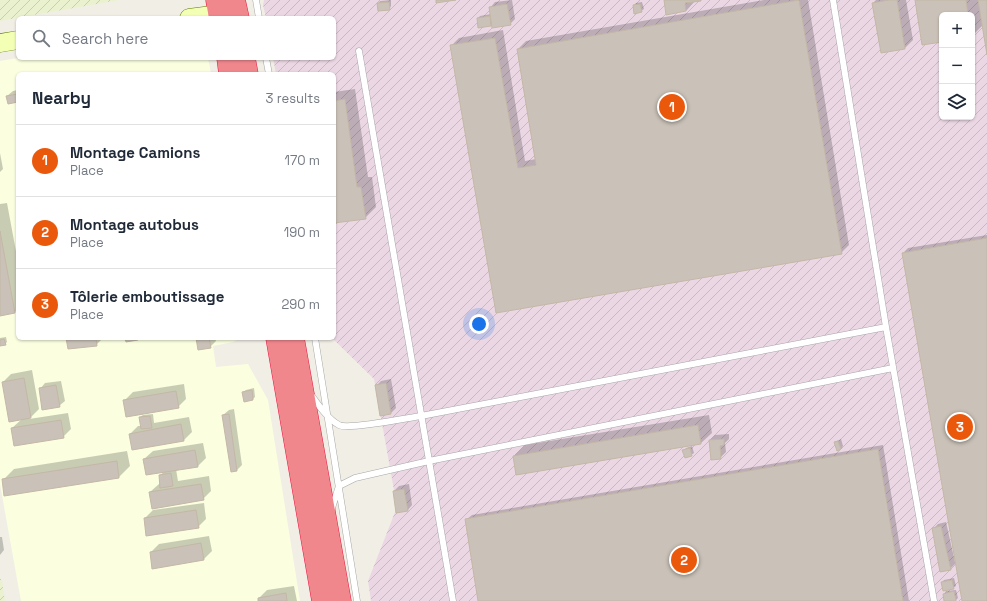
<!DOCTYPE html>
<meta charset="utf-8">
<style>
body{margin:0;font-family:"Space Grotesk",sans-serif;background:#f2f2f3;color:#1f2937}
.controls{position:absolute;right:12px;top:12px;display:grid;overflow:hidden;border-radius:6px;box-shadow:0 1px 3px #0004}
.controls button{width:36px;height:36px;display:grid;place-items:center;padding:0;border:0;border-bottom:1px solid #e0e1e3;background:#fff;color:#1f2937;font:20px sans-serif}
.you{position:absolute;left:479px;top:324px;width:14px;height:14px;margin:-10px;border:3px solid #fff;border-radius:50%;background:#1a73e8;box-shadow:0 0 0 6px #1a73e833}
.badge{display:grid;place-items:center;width:26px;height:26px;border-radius:50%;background:#ea580c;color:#fff;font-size:13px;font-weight:700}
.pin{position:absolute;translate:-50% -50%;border:2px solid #fff;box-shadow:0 1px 4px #0006}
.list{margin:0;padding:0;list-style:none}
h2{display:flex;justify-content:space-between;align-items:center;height:52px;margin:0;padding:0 16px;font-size:17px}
h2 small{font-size:13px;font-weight:400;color:#747a83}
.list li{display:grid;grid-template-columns:26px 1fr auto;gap:12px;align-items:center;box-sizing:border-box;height:72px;padding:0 16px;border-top:1px solid #e0e1e3}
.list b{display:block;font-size:15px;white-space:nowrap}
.list p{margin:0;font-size:13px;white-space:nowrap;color:#747a83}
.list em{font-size:13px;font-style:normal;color:#747a83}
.icon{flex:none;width:22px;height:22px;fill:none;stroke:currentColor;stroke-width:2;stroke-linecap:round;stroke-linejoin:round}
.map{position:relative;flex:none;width:987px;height:601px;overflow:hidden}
.search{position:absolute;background:#fff;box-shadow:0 1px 3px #0004;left:16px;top:16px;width:320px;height:44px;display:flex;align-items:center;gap:10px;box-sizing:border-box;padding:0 14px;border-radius:6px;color:#747a83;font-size:15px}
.panel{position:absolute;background:#fff;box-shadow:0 1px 3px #0004;left:16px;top:72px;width:320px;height:268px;border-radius:6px}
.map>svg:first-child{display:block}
.industrial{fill:url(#industrial-furrows);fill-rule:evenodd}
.education{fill:#fbffe0}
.farmland{fill:url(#farmland-furrows)}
.shadow{fill:#0003}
.building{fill:#cac2b8;stroke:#c4b7a6}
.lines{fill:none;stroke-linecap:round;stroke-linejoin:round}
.lane-casing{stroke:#a7a7a7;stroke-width:7}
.secondary-casing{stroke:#607d00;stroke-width:19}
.highway-casing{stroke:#eb1744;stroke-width:23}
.lane{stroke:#fff;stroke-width:6}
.secondary{stroke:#f2ffb5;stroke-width:18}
.highway{stroke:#ef878d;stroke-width:22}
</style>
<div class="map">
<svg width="987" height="601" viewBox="0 0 987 601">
<defs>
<pattern id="industrial-furrows" width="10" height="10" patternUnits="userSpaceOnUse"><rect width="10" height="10" fill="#ebd7e4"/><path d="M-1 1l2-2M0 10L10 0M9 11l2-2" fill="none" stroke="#c9b8c3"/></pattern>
<pattern id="farmland-furrows" width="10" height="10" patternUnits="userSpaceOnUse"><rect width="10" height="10" fill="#eaf1cf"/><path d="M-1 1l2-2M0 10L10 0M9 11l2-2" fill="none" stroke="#c8ceb1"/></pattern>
</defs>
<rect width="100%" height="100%" fill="#f1efe5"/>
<path class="industrial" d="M264,0H987V601H371L368,581L397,507L374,379L332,338H334V74H276L273,58H334V18H266L263,5ZM942,15H972V117H942Z"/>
<path class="education" d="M18,58H208L211,74H18V338H241L233,342L213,346L216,367L248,364L268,400L300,601H21L0,484V61Z"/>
<path class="farmland" d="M0,0H119L0,21Z
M0,578L2,581L5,601H0Z"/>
<path class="shadow" d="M391,0V6L389,9L378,4L380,1Z
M512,0L515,19L510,24L492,23L491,25L478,18L480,16L491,14L490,8L495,2Z
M665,0H698H696L686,11Z
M764,0H808L849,245L841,253L497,312L451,46L459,38L503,30L525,161L536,159L518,49L526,41Z
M876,0H906L913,40L905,48L873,3Z
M916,0H987V48L983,25L972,36V15H942V41Z
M642,2L644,9L641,11L634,5L636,3Z
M355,89L368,177H372L376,207L365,218L334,222V92Z
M18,90V101L7,96L13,91Z
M0,153L3,169L0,172Z
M7,203L18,262V309L15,312L0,315V204Z
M987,235V601H963L957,562L950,569L933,529L938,524L946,522L955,562H957L903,253L908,248Z
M6,337L7,342L5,344L0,345V338Z
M67,338H103L96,345Z
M197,338H215L216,341L210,347Z
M32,370L39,409L29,419L68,413L71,429L63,437L12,428L22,419L3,382L11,374Z
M391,379L396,408L391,413L381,415L376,386L381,381Z
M61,381L65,401L59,406L40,389L45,383Z
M184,384L186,399L178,407L125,400L133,392Z
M254,388L255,397L253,399L243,392L246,390Z
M234,409L242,465L237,470L232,471L223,415L229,410Z
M153,414L154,423L189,417L192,432L184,440L130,434L138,426H141L140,417L143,415Z
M709,415L712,433L701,443L514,456L525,445Z
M729,434V439L725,443L726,452L720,458L710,440L715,435Z
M841,439L843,446L841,449L835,442Z
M203,443L206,458L198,466L176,469L178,481L209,476L211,491L203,499L150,492L159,484H161L160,475L164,472L144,459L153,451Z
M883,445L909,601H479L466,520L472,515Z
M692,446L694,453L691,455L684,451L686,448Z
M127,451L130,466L119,477L5,495L3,480L14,469Z
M409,484L412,505L407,511L394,491L399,486Z
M204,503L206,519L198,527L145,518L153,510Z
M209,536L212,551L204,559L153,568L151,552L159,544Z
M0,537H2L4,550L0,555Z
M954,578L956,586L953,588L942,582L944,580Z
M294,586L297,601H259V598L267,590Z
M956,590L958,598L955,601H945L944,594L946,591Z"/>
<path class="building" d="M436,0H456L436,3Z
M664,0H701V1L685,3L686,11L666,15Z
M799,0L842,254L496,313L450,45L495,38L518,168L536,165L517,49Z
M889,0H897L905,49L881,53L872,3Z
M915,0H966L968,15H942V42L922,45Z
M978,0H987V55Z
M389,2L390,10L378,11L377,3Z
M507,4L511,25L492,28L489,7Z
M640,4L642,12L634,14L633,5Z
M490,16L491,26L478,28L477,18Z
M18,94V102L8,104L6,96Z
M345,99L357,187H361L366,219L334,223V101Z
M0,231L15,313L0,316Z
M987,238V601H962L902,253Z
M66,338H96L97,346L68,349Z
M125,338H138V340L126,342Z
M196,338H209L211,348L198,350Z
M4,339L6,345L0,346V340Z
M24,378L31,418L9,422L2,382Z
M386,383L391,414L380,416L375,385Z
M56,385L60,407L42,410L39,388Z
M252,390L253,400L244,402L242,392Z
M176,391L179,408L126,417L123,400Z
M229,414L237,471L231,472L222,415Z
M150,416L152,428L141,429L139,417Z
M61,420L64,438L14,446L11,428Z
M181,424L184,441L132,450L129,434Z
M698,425L701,444L516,475L513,456Z
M724,439V445L720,446L721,459L711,460L709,440Z
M838,441L841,449L837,451L834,442Z
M690,448L692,456L685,458L682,450Z
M878,449L903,601H478L465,519Z
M195,450L198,467L146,475L143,459Z
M117,461L119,478L4,496L2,479Z
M171,473L173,486L160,488L159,475Z
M201,484L204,500L152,509L149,492Z
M404,489L408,511L396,513L393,491Z
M196,510L199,528L146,536L144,518Z
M941,526L951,570L940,572L932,528Z
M201,543L204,560L152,569L150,552Z
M952,580L954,589L943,591L941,582Z
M954,591L956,601H944L943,594Z
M286,593L287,601H258V598Z"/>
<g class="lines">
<g class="lane-casing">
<path id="lane" d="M256,0L259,18
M833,0L886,327L934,601
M359,51L453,601
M266,58L269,74
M315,338L357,601
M312,396C319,406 328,419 339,425C348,430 407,418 421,416L886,327
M331,511L339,486L355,478L429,461L893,368"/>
</g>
<g class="secondary-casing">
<path id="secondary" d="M189,18L220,14
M0,43L18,40"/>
</g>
<g class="highway-casing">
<path id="highway" d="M217,0L220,18
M234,0L238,18
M228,58L230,74
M244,58L247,74
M277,338L323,601
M293,338L340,601"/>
</g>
<use href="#lane" class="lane"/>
<use href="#secondary" class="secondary"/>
<use href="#highway" class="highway"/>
</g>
</svg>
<div class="controls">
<button>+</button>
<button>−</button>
<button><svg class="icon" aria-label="layers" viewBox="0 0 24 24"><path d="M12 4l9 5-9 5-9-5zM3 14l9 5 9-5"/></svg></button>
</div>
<div class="you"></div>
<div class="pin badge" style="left:672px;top:107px">1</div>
<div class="pin badge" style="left:684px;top:560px">2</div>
<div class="pin badge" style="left:960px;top:427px">3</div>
<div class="search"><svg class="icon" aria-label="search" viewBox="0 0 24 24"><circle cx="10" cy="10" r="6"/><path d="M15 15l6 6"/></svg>Search here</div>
<section class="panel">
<h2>Nearby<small>3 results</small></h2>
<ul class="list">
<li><span class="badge">1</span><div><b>Montage Camions</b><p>Place</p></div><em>170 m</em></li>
<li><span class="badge">2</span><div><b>Montage autobus</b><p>Place</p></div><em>190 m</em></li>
<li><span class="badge">3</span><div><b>Tôlerie emboutissage</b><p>Place</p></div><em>290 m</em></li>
</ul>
</section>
</div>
